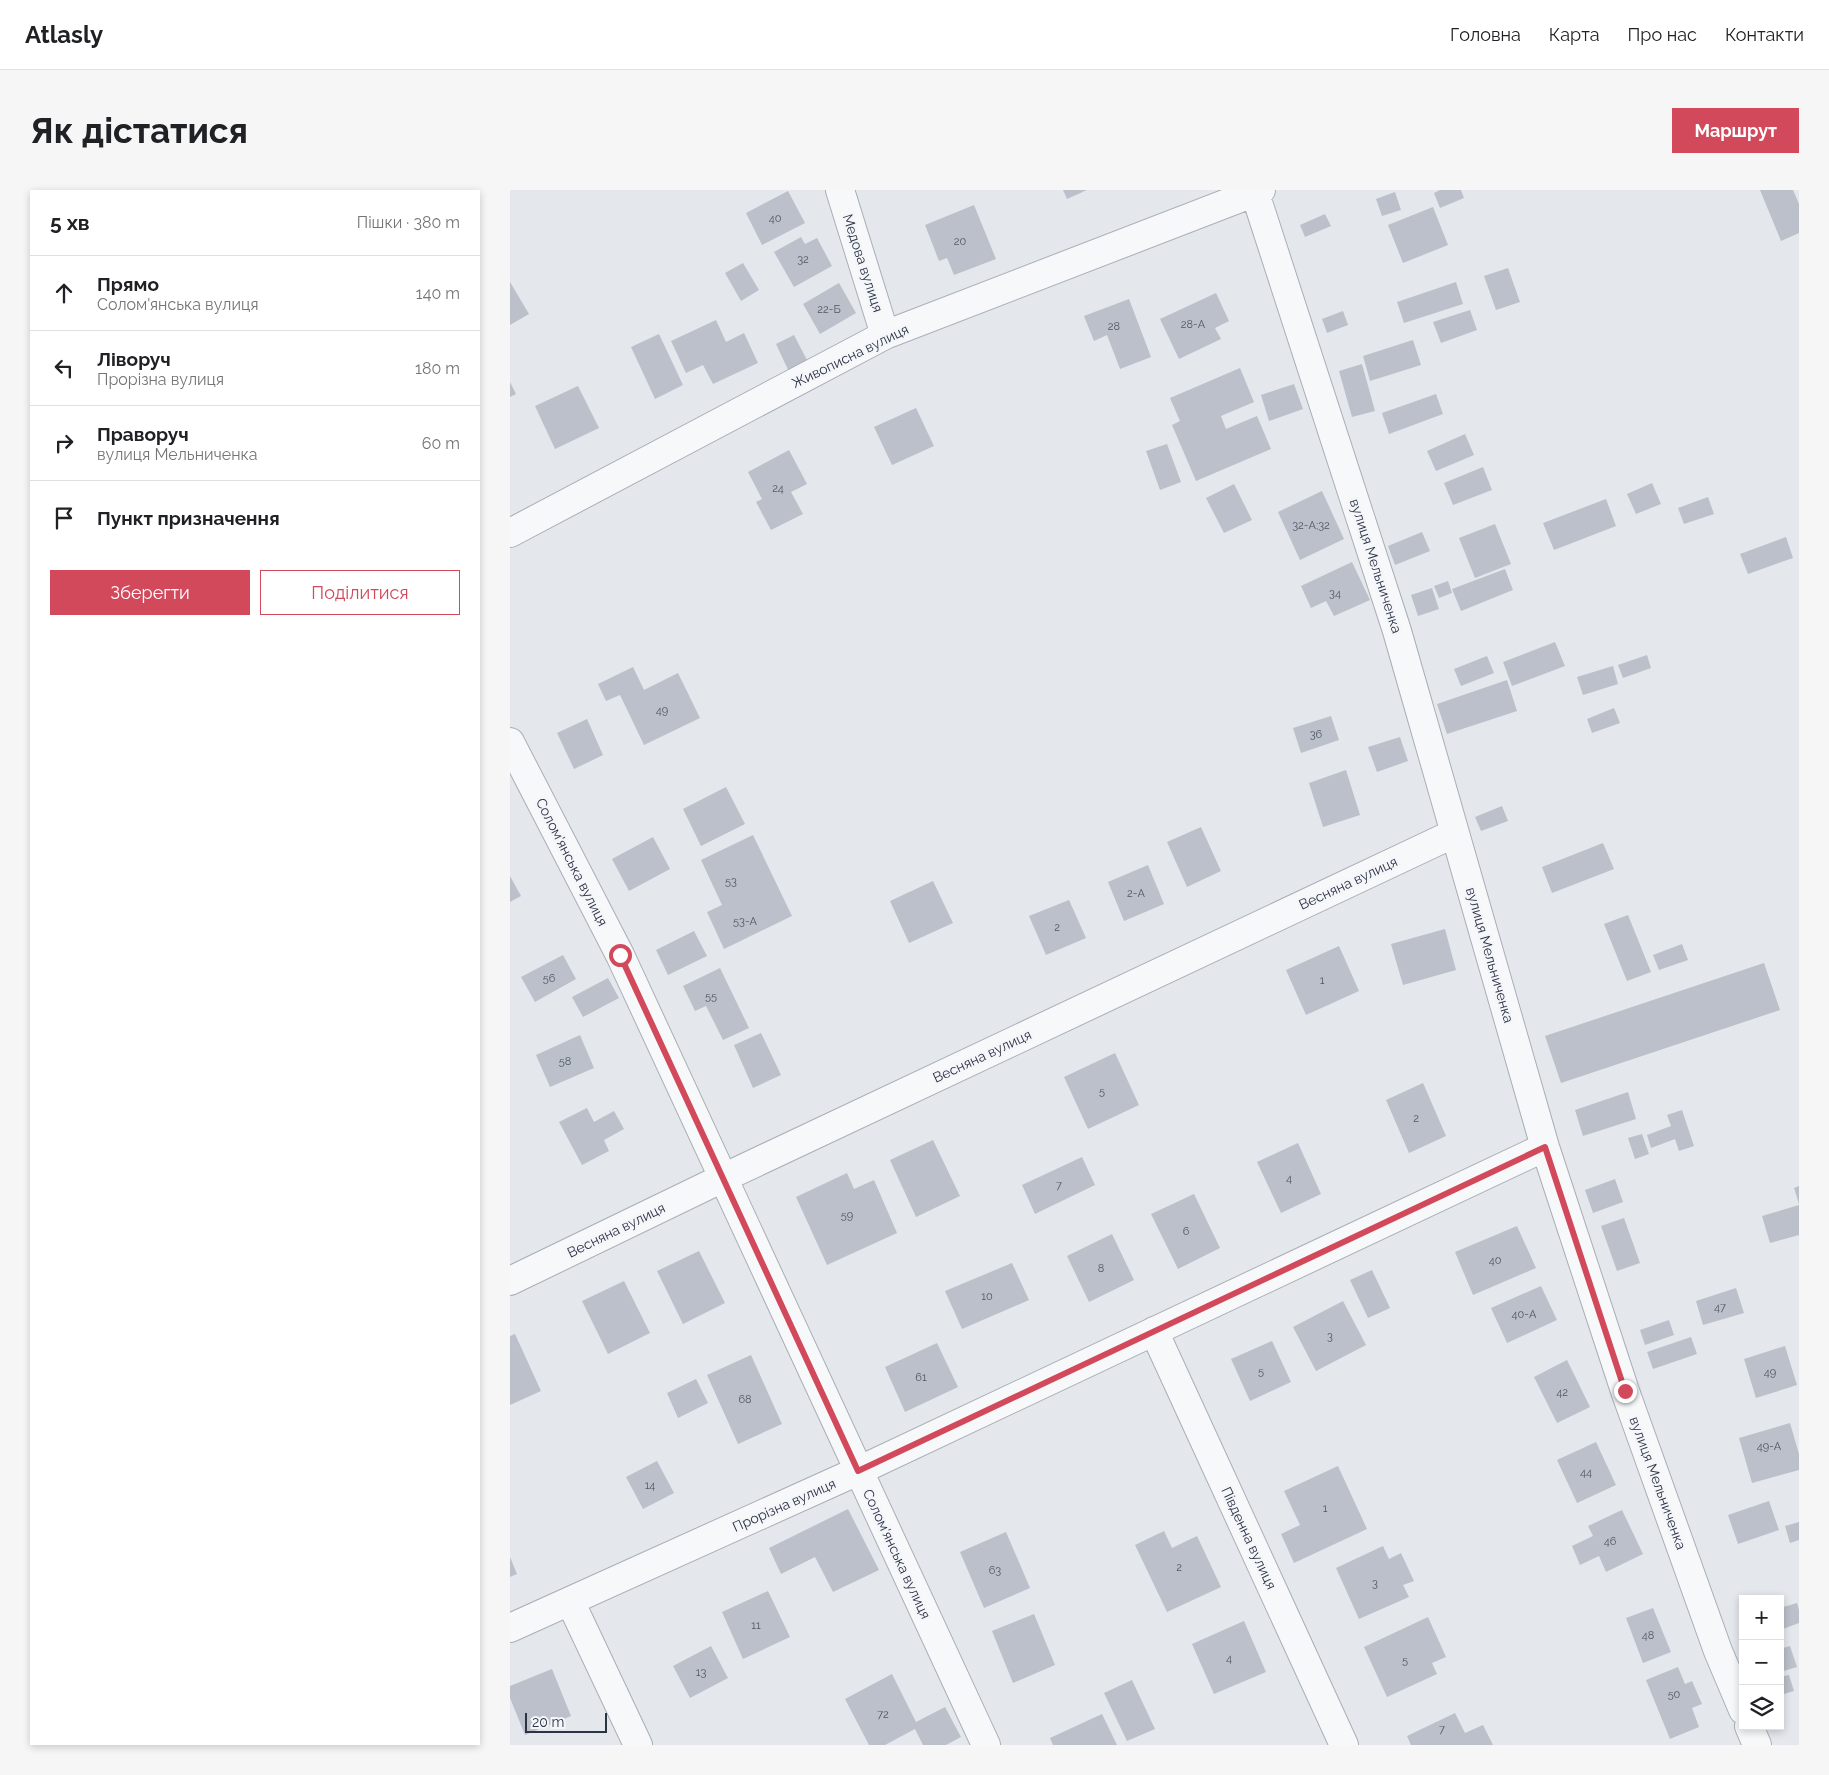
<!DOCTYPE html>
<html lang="uk">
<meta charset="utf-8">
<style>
body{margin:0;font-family:Raleway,sans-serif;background:#f6f6f6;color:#202124}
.controls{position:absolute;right:15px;bottom:15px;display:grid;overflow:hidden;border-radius:0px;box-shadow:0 2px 8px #0003}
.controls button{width:45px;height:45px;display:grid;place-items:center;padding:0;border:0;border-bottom:1px solid #e0e0e0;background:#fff;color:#202124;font:25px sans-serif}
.scale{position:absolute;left:15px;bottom:12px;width:82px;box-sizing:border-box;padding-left:5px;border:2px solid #2b3445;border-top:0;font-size:14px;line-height:18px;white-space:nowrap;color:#2b3445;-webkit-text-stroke:4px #f4f6f9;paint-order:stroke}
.stop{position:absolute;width:15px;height:15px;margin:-11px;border:4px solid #d1495b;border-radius:50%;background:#fff}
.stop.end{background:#d1495b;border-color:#fff;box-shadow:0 1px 5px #0008}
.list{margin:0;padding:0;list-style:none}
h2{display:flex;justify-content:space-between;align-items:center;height:65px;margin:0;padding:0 20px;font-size:21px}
h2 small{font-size:16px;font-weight:400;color:#757577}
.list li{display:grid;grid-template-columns:32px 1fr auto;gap:15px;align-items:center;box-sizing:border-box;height:75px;padding:0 20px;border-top:1px solid #e0e0e0}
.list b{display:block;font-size:19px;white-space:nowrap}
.list p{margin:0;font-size:16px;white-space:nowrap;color:#757577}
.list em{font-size:16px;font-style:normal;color:#757577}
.actions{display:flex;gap:10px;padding:15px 20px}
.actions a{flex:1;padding:11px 0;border:1px solid #d1495b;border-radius:0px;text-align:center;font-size:18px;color:#d1495b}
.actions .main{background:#d1495b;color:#fff}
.icon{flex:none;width:28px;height:28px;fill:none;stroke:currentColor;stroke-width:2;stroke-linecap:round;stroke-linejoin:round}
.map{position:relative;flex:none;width:1289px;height:1555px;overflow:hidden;border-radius:0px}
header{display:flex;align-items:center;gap:30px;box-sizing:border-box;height:70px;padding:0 25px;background:#fff;border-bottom:1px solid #e0e0e0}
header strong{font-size:24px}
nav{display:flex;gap:28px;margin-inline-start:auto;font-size:18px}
.intro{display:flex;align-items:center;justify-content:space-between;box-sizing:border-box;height:120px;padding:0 30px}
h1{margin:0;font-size:35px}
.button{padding:12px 22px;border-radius:0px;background:#d1495b;color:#fff;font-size:18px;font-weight:700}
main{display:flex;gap:30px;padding:0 30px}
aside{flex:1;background:#fff;border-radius:0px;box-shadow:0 2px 8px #0003}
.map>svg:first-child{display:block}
.building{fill:#bbc0ca}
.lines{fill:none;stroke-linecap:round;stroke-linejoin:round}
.minor-casing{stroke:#a9aeb7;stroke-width:30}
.minor{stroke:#f7f8fa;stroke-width:28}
.route{stroke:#d1495b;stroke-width:6}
.labels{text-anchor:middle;stroke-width:5;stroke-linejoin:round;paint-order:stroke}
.number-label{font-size:11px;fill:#4f5766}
.street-label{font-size:14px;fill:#2b3445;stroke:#f4f6f9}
</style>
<header>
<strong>Atlasly</strong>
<nav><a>Головна</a><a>Карта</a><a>Про нас</a><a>Контакти</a></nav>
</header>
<div class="intro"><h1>Як дістатися</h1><a class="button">Маршрут</a></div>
<main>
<aside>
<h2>5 хв<small>Пішки · 380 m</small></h2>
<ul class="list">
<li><svg class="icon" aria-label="ahead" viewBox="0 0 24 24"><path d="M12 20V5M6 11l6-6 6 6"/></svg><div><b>Прямо</b><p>Солом'янська вулиця</p></div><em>140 m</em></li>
<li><svg class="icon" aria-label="left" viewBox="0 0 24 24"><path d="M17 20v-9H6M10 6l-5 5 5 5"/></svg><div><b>Ліворуч</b><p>Прорізна вулиця</p></div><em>180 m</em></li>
<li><svg class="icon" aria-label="right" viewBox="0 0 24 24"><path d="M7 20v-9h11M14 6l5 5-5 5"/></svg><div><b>Праворуч</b><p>вулиця Мельниченка</p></div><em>60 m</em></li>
<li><svg class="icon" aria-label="arrive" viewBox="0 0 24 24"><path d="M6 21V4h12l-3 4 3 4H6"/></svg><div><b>Пункт призначення</b></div></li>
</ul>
<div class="actions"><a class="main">Зберегти</a><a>Поділитися</a></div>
</aside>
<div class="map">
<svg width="1289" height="1555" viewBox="0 0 1289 1555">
<rect width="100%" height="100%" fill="#e4e7ec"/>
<path class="building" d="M553,0H577L557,9Z
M930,0H951L954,8L930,18L924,3Z
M1250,0H1283L1289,14V43L1271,51Z
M278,1L295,33L252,55L236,23Z
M885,2L891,20L872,26L866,9Z
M464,15L486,69L444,85L437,68L429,71L415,35Z
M923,17L938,55L893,73L878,35Z
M815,24L821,36L795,47L790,35Z
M291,47L295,54L307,48L322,76L284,97L264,62Z
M233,73L249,100L231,111L215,83Z
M998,78L1010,112L986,120L974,86Z
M0,92L19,124L0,135Z
M946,92L953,114L894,133L887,112Z
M329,93L346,123L310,144L293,114Z
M706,103L719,131L705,138L711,149L669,169L650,129Z
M619,109L641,167L610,179L597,145L584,151L574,126Z
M960,120L967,140L931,153L923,132Z
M833,121L838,135L817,143L812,129Z
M206,130L216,152L234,143L248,173L203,194L193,175L176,183L161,151Z
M149,144L173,195L145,209L121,157Z
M284,145L300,176L281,186L266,154Z
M903,150L911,175L860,191L853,166Z
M852,174L865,221L842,227L829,181Z
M730,178L744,212L711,226L716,239L747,226L761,259L686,291L662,235L670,231L660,208Z
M0,192L6,204L0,207Z
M784,194L793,219L759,231L751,205Z
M68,196L89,238L45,259L25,216Z
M926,204L933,224L879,244L872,223Z
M406,218L424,256L382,275L364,237Z
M955,244L964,265L926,281L917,261Z
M657,254L671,292L650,300L636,261Z
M279,260L297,294L281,302L293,324L261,340L246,312L252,309L238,282Z
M973,277L982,300L943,315L934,293Z
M1142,293L1151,314L1126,324L1117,304Z
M724,294L742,330L714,343L696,308Z
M812,301L834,349L790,370L768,322Z
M1198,307L1204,324L1174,334L1168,318Z
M1096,309L1106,336L1044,360L1033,333Z
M985,334L1001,374L965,388L949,348Z
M912,342L920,361L885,375L878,356Z
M1276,347L1283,368L1238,384L1230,364Z
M842,372L860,410L824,426L816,411L801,418L791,396Z
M995,379L1003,400L951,421L942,399Z
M938,391L942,403L929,408L924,396Z
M922,398L929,419L908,426L901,405Z
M1045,452L1055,476L1002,496L993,472Z
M1137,465L1141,478L1113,488L1108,475Z
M977,466L984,483L951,496L944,479Z
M1103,476L1108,494L1073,505L1067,487Z
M123,477L134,500L168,483L190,528L134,555L110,505L96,511L88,494Z
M997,490L1007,521L937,544L927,514Z
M1104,518L1110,533L1082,543L1077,529Z
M821,526L829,550L791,563L783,538Z
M77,529L93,565L64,579L47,543Z
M890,547L898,571L867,582L858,557Z
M836,580L850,625L813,637L799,593Z
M216,597L235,634L191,656L173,619Z
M992,616L998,631L971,641L965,627Z
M691,637L711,681L677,697L657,652Z
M243,645L282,726L214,759L197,722L212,715L191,670Z
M143,647L160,679L119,701L102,669Z
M1093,653L1104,679L1042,703L1032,677Z
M638,675L654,714L614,731L598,692Z
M0,686L11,706L0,712Z
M423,691L443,733L399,753L380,711Z
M559,710L576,748L536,765L519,726Z
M1118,725L1141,782L1117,791L1094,734Z
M935,739L946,780L893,795L881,754Z
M184,741L197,766L158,785L146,760Z
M1172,754L1178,770L1149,780L1143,765Z
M829,756L849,801L796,825L776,780Z
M53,765L66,789L25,812L11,787Z
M1254,773L1270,820L1051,893L1035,846Z
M210,778L239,838L213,850L196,816L185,821L173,796Z
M98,788L109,808L73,827L62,807Z
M251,843L271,885L243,898L224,855Z
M70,845L84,878L40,897L26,865Z
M605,863L629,915L578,939L554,887Z
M913,893L936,946L899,963L876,910Z
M1118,902L1126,929L1073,946L1065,920Z
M77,918L84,932L104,921L114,939L94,950L99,961L72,975L49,932Z
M1172,920L1184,956L1169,961L1165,949L1141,958L1137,945L1161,936L1157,925Z
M1132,944L1139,964L1125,969L1118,948Z
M423,950L450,1006L406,1027L380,970Z
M788,953L811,1004L771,1023L747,972Z
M572,967L585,995L525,1024L512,995Z
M337,983L344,999L364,990L387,1043L317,1075L286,1007Z
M1105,989L1113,1012L1083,1023L1075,1000Z
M1289,996V1014L1284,998Z
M684,1004L710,1058L668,1079L641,1024Z
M1289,1015V1045L1260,1053L1252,1026Z
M1114,1028L1130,1073L1107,1081L1091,1036Z
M1007,1036L1026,1078L963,1105L945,1062Z
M602,1044L624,1090L579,1112L557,1066Z
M189,1061L215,1113L173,1134L147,1081Z
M502,1073L519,1110L452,1139L435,1101Z
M862,1080L880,1118L858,1128L840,1090Z
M114,1091L140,1143L98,1164L72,1111Z
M1031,1096L1047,1130L997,1153L981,1118Z
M1226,1098L1234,1123L1193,1135L1186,1111Z
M833,1111L856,1155L806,1181L783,1137Z
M1159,1130L1164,1145L1135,1155L1130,1140Z
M5,1144L31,1201L0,1215V1146Z
M1181,1147L1187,1164L1143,1179L1137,1162Z
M762,1151L781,1192L740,1211L721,1169Z
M427,1153L448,1197L395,1222L375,1177Z
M1275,1156L1287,1195L1246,1208L1234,1169Z
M241,1165L272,1234L228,1254L197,1185Z
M1057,1170L1080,1217L1047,1233L1024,1187Z
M186,1189L198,1213L168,1228L157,1203Z
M1280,1233L1289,1264V1280L1242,1293L1229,1248Z
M1086,1252L1106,1295L1067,1313L1047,1270Z
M147,1271L164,1303L133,1319L116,1287Z
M828,1276L857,1339L784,1373L771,1344L790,1335L774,1301Z
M1259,1311L1269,1340L1228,1354L1218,1325Z
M338,1319L369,1380L323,1402L305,1367L271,1384L259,1358Z
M1112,1320L1133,1364L1096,1382L1089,1366L1070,1375L1062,1356L1083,1346L1078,1336Z
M1289,1332V1350L1280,1353L1275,1336Z
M654,1341L662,1358L687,1346L711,1397L657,1422L625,1355Z
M496,1342L520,1398L474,1418L450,1362Z
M873,1356L879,1369L891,1363L904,1391L893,1395L899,1407L849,1429L826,1378Z
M0,1367L7,1384L0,1387Z
M258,1401L280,1447L233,1469L212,1422Z
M1287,1413L1289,1420V1433L1270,1440V1418Z
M1143,1418L1161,1462L1133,1473L1116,1428Z
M524,1424L545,1475L503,1493L482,1441Z
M918,1427L936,1467L922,1473L927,1484L877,1507L854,1457Z
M734,1431L756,1482L704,1504L682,1454Z
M201,1456L218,1488L180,1508L163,1476Z
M1280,1456L1287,1477L1270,1482V1459Z
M1168,1477L1175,1494L1182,1491L1192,1514L1182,1518L1189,1537L1160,1549L1136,1490Z
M42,1479L61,1526L15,1545L0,1508V1496Z
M382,1484L406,1532L435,1517L451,1547L436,1555H413L405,1539L375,1555H359L335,1509Z
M1279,1485L1284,1501L1270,1505V1487Z
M622,1490L645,1539L617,1551L594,1503Z
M945,1523L955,1543L973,1535L983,1555H901L897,1546Z
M592,1524L607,1555H543L540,1548Z"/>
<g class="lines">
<g class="minor-casing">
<path id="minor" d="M330,0L375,145
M745,3L887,441L1035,957L1115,1201L1208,1461L1233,1520
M0,343L375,145L751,0
M0,552L110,765L476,1555
M0,1091L213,988L945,643
M644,1141L834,1555
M60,1411L128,1555
M0,1438L348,1281L1035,957
M1239,1536L1247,1555"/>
</g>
<use href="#minor" class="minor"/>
</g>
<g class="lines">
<path class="route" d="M110,765L348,1281L1035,957L1115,1201"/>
</g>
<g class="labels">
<g class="number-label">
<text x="265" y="32">40</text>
<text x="450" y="55">20</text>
<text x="293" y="73">32</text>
<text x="319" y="123">22-Б</text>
<text x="683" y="138">28-А</text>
<text x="604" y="140">28</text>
<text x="268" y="302">24</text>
<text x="801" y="339">32-А;32</text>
<text x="825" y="407">34</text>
<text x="152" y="524">49</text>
<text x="806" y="548">36</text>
<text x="221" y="695">53</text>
<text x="626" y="707">2-А</text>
<text x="235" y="735">53-А</text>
<text x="547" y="741">2</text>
<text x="39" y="792">56</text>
<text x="812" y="794">1</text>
<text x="201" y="810">55</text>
<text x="55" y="875">58</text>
<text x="592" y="905">5</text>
<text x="906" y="932">2</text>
<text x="779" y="992">4</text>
<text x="549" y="999">7</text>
<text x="337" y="1029">59</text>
<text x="676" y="1045">6</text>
<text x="985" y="1074">40</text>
<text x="591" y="1082">8</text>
<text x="477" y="1110">10</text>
<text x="1210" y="1121">47</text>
<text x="1014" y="1128">40-А</text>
<text x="820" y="1150">3</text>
<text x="751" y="1185">5</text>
<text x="1260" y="1186">49</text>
<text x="411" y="1191">61</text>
<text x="1052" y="1206">42</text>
<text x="235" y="1213">68</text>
<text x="1259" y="1260">49-А</text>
<text x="1076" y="1286">44</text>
<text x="140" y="1299">14</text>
<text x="815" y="1322">1</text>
<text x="1100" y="1355">46</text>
<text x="669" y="1381">2</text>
<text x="485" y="1384">63</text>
<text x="865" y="1397">3</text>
<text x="246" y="1439">11</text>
<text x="1138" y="1449">48</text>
<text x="719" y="1472">4</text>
<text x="895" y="1474">5</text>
<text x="191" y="1486">13</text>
<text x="1164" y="1508">50</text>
<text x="373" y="1528">72</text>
<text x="932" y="1543">7</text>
</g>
<g class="street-label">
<text transform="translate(353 73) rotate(72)" y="5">Медова вулиця</text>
<text transform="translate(340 166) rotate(-26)" y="5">Живописна вулиця</text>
<text transform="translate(866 376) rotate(72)" y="5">вулиця Мельниченка</text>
<text transform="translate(62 672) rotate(63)" y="5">Солом'янська вулиця</text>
<text transform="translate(838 693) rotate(-25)" y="5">Весняна вулиця</text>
<text transform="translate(980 765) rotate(74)" y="5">вулиця Мельниченка</text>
<text transform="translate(472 866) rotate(-25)" y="5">Весняна вулиця</text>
<text transform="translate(106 1040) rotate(-26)" y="5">Весняна вулиця</text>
<text transform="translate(1148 1293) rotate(70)" y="5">вулиця Мельниченка</text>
<text transform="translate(274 1315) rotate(-24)" y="5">Прорізна вулиця</text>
<text transform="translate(739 1348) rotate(65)" y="5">Південна вулиця</text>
<text transform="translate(387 1364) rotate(65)" y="5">Солом'янська вулиця</text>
</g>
</g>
</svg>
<div class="controls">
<button>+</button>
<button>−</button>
<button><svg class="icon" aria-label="layers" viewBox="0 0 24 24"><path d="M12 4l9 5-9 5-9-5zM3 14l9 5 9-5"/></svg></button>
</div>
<div class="scale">20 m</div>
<div class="stop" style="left:110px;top:765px"></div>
<div class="stop end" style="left:1115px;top:1201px"></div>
</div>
</main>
